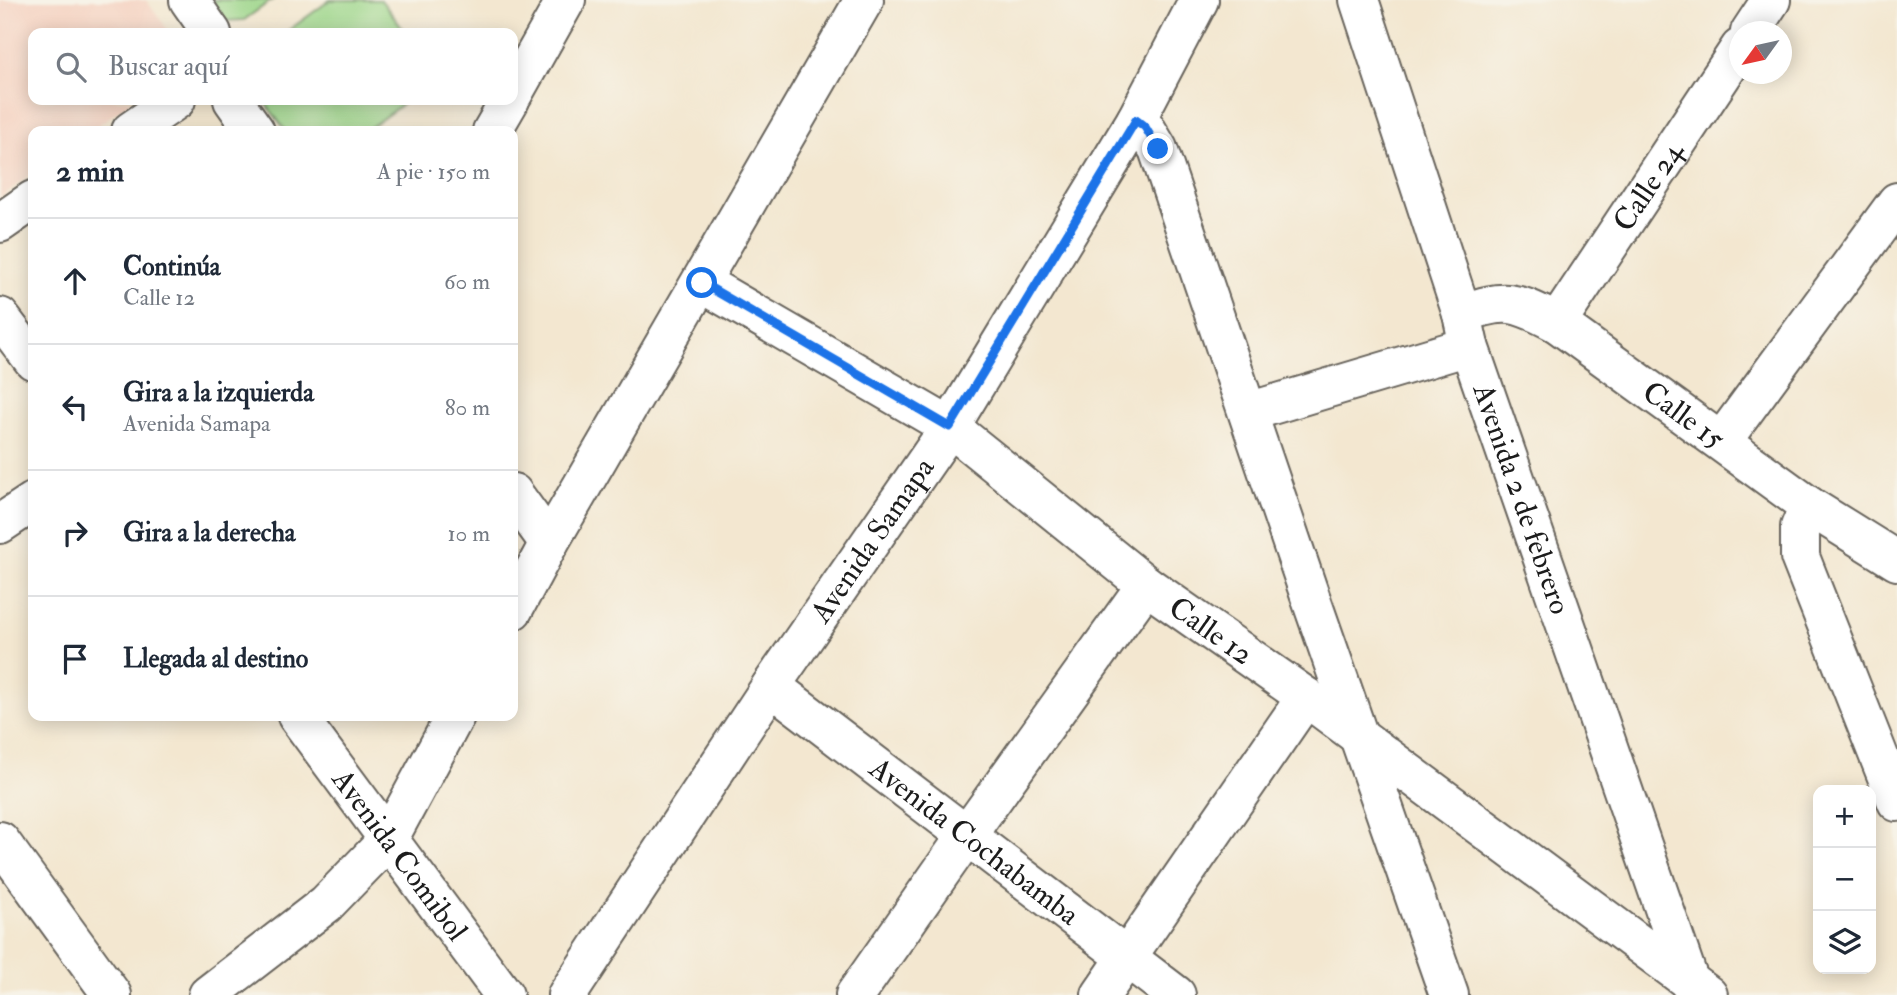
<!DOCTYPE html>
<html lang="es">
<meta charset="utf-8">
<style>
body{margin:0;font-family:"IM FELL Double Pica",serif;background:#f6f6f7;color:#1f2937}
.controls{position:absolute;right:21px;bottom:21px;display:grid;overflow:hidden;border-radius:14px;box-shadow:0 4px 18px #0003}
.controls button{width:63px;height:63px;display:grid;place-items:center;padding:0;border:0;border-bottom:2px solid #e0e1e3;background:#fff;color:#1f2937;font:35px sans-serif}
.compass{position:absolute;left:1729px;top:21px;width:63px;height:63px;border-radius:50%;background:#fff;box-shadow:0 4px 18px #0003;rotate:237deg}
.stop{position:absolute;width:21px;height:21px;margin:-16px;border:5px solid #1a73e8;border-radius:50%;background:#fff}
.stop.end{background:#1a73e8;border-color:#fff;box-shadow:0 2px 7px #0008}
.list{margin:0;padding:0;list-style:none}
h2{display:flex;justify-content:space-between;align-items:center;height:91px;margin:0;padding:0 28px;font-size:30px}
h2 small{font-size:23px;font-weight:400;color:#747a83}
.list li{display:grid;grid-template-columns:46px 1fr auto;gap:21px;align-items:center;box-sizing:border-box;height:126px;padding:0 28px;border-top:2px solid #e0e1e3}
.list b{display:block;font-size:26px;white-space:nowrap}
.list p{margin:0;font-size:23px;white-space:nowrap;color:#747a83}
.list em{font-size:23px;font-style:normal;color:#747a83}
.icon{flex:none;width:38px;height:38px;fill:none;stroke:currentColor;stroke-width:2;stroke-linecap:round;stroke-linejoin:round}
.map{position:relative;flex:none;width:1897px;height:995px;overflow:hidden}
.search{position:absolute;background:#fff;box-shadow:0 4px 18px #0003;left:28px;top:28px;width:490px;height:77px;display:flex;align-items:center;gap:18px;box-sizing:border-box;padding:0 24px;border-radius:14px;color:#747a83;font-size:26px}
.panel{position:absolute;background:#fff;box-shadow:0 4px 18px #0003;left:28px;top:126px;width:490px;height:595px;border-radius:14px}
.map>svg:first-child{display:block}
.built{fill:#f5d3c2}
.green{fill:#9cd68a;stroke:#5c7953;stroke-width:2}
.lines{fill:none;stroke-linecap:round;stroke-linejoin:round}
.minor-casing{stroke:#67635b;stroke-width:42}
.minor{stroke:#fff;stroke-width:38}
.route{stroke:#1a73e8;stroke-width:9}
.labels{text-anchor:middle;stroke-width:5;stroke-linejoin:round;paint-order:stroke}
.street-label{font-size:30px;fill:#1c1c1c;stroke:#f7f3e8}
</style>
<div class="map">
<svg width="1897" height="995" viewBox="0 0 1897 995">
<rect width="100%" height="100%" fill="#f7f3e8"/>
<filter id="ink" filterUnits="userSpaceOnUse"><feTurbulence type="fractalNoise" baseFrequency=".0143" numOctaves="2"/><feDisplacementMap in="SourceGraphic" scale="14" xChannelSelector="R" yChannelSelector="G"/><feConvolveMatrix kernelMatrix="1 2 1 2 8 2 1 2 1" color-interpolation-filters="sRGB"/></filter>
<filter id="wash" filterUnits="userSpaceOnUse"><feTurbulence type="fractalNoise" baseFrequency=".00686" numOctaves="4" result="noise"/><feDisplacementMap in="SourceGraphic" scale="28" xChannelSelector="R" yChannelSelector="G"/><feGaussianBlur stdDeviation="1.57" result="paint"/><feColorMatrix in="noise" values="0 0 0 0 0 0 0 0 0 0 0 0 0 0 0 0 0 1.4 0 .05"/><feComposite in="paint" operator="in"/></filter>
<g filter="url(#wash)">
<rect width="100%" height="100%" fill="#f3e7d0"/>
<path class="built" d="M0,0H146L170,33H33V100H133L90,131H33V173L0,198Z"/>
<path class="green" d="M212,0H272L244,20L226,21Z
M330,0H381L406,33H285Z
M263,100H408L365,131H286Z"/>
</g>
<g filter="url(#ink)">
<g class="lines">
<g class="minor-casing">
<g id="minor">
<path d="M189,0L212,33"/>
<path id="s1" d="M1359,0L1462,314L1469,346L1691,986"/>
<path d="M1750,32L1771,0"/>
<path d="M513,94L566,0"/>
<path d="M233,100L255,131"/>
<path d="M1136,120L1145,127L1158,149L1313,605L1449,995"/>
<path d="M131,131L176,100"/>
<path d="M492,131L510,100"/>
<path d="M0,223L33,200"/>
<path id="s2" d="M702,283L950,427L1146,585L1306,697L1708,995"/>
<path id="s3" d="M1462,314C1505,297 1518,302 1557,323L1809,506L1897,561"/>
<path d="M0,317L33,360"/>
<path id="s4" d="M1557,323L1740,48"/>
<path d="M1248,412L1469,346"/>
<path d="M1722,441L1897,202"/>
<path d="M513,493L549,543"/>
<path d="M1809,506L1800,527V557L1897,802"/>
<path d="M0,524L33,502"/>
<path d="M513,610L549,543L864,0"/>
<path id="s5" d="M771,686L1176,995"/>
<path id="s6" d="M297,716L504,995"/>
<path d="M0,841L112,995"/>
<path d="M208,995L326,904L388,840L455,716"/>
<path id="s7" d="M567,995L771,686L950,427L1136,120L1199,0"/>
<path d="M855,995L967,835L1146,585"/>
<path d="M1101,995L1306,697"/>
</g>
</g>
<use href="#minor" class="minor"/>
</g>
</g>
<g class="lines" filter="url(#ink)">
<path class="route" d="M702,283L950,427L1136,120L1145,127L1158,149"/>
</g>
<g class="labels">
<g class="street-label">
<text dy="10" stroke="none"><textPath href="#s4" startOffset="164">Calle 24</textPath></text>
<text dy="10" stroke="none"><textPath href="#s3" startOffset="257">Calle 15</textPath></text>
<text dy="10" stroke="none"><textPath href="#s1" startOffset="525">Avenida 2 de febrero</textPath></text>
<text dy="10" stroke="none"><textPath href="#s7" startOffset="548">Avenida Samapa</textPath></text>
<text dy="10" stroke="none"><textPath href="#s2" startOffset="618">Calle 12</textPath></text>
<text dy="10" stroke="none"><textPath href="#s5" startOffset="256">Avenida Cochabamba</textPath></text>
<text dy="10" stroke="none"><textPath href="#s6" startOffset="173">Avenida Comibol</textPath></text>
</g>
</g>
</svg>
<div class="controls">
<button>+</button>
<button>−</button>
<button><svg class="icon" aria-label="layers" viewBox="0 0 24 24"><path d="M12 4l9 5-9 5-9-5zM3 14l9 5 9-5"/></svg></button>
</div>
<svg class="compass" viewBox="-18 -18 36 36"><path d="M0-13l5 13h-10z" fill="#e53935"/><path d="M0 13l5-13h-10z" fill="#747a83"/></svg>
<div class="stop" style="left:702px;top:283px"></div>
<div class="stop end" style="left:1158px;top:149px"></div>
<div class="search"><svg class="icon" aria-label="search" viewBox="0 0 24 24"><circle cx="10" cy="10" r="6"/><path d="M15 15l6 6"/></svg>Buscar aquí</div>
<section class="panel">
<h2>2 min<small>A pie · 150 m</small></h2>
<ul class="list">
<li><svg class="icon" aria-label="ahead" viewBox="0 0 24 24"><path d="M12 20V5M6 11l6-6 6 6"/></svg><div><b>Continúa</b><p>Calle 12</p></div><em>60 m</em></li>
<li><svg class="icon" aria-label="left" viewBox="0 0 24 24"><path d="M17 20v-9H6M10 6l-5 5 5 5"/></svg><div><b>Gira a la izquierda</b><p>Avenida Samapa</p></div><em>80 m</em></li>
<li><svg class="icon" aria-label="right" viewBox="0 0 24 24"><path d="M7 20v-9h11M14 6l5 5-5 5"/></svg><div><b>Gira a la derecha</b></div><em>10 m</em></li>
<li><svg class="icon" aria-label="arrive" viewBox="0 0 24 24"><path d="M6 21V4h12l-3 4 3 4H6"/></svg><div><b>Llegada al destino</b></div></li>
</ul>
</section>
</div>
